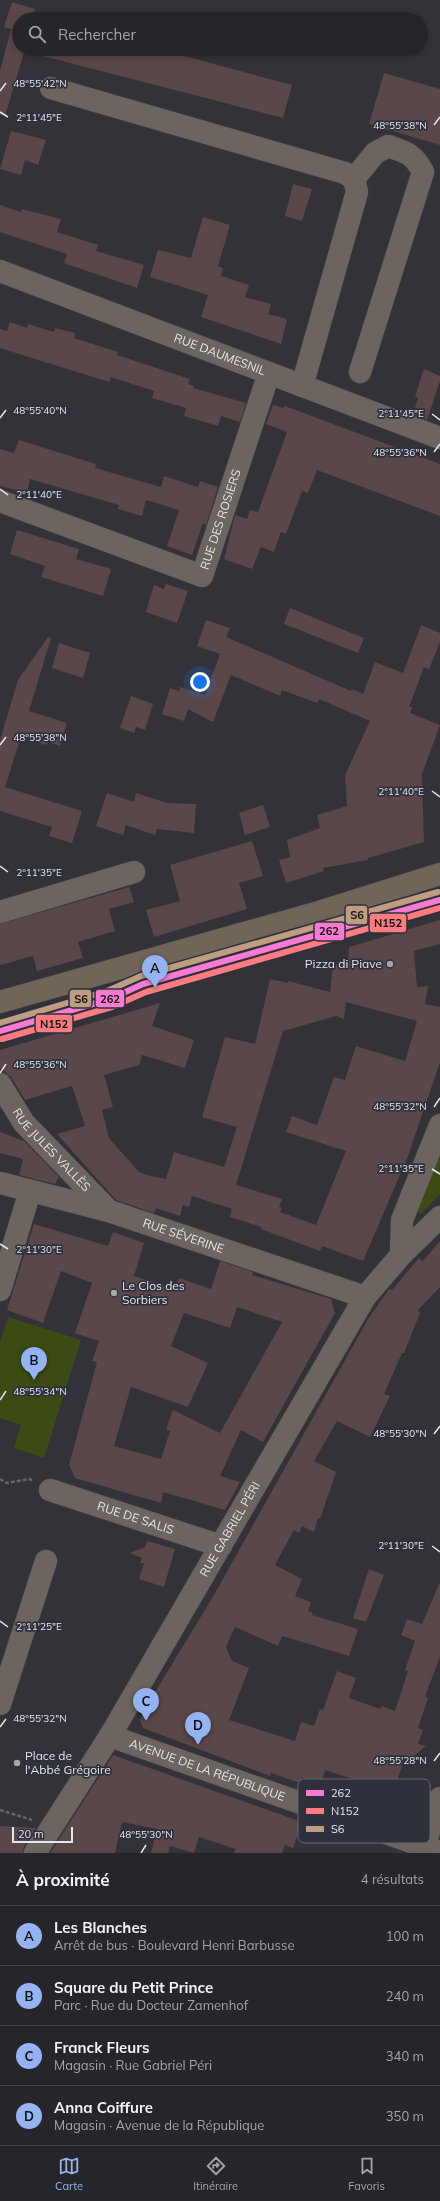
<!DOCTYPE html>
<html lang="fr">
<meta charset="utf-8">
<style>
body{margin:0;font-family:Mulish,sans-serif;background:#323236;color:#f1f3f6}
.scale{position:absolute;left:12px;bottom:10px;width:61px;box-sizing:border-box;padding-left:4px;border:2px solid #e5e6ee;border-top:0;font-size:11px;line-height:14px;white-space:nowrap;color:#e5e6ee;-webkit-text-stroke:3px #2e303c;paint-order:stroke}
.you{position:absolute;left:200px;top:682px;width:14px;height:14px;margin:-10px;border:3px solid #fff;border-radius:50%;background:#1a73e8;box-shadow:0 0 0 6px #1a73e833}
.badge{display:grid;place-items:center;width:26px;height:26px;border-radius:50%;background:#95b2f1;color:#111;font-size:13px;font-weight:700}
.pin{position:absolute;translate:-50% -33px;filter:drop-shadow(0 1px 2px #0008)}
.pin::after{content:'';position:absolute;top:21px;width:14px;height:12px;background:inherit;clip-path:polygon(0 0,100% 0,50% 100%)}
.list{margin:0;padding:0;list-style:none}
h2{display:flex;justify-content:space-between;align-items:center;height:52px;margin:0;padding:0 16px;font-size:17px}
h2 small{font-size:13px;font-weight:400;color:#a4a5a8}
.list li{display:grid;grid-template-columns:26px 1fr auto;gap:12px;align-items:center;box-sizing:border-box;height:60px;padding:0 16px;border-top:1px solid #424347}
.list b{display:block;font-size:15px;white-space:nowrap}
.list p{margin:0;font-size:13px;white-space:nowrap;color:#a4a5a8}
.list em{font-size:13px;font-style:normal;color:#a4a5a8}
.icon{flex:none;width:22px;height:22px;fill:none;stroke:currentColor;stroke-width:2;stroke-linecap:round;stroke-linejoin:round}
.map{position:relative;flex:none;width:440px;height:1853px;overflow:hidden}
.search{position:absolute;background:#26262a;box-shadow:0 2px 6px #0003;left:12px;right:12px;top:12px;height:44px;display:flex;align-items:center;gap:10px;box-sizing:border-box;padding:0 14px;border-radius:22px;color:#a4a5a8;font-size:15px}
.sheet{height:292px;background:#26262a}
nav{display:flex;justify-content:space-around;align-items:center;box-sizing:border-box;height:56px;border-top:1px solid #424347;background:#26262a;font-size:11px;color:#a4a5a8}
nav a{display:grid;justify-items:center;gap:2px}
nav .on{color:#95b2f1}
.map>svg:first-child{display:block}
.green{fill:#3c4b14}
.building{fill:#5a474a;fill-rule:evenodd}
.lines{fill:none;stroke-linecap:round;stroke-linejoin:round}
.minor-casing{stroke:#4f5054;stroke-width:23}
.major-casing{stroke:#4f5054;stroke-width:23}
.path{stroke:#696462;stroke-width:2.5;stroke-dasharray:4 2;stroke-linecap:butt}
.minor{stroke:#6c645f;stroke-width:22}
.major{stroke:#716459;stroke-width:22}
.bus-1-casing{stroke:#2e303c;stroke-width:9}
.bus-2-casing{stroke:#2e303c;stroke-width:9}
.bus-3-casing{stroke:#2e303c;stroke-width:9}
.bus-1{stroke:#fa7ad2;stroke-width:6}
.bus-2{stroke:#fe7b82;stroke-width:6}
.bus-3{stroke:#bf9d83;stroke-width:6}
.ticks{fill:none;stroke:#e5e6ee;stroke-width:1.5}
.poi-dot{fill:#a6a7ae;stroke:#2e303c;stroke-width:1.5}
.labels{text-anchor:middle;stroke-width:3.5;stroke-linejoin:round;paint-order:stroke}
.street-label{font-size:12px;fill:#e5e6ee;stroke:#2e303c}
.poi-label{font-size:12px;fill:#e5e6ee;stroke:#2e303c;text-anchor:start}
.key{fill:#2e303c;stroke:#656771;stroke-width:1}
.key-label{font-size:11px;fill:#e5e6ee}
.ticks-label{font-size:10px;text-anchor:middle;fill:#e5e6ee;stroke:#2e303c;stroke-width:3.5;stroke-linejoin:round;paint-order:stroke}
.line-badge{stroke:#2e303c;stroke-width:1.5}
.pale-badge-label{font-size:11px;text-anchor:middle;font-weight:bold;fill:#111}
</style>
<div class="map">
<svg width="440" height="1853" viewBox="0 0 440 1853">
<rect width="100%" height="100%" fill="#323238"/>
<path class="green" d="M440,1148V1194L421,1214L414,1210Z
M8,1317L81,1340L44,1458L14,1448L21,1425L0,1418V1342Z"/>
<path class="building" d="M12,2L35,9L32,19H19V49H25L5,116L0,115V71L11,29L4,27Z
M40,49H158L292,85L283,118L39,55Z
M384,73L440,89V145L369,124Z
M11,131L46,140L38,165L25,160L21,175L0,169Z
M293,184L312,189L302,221L285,216Z
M0,205L21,212L22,209L61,219L57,232L98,245L96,251L144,265L137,288L64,263L67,254L0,232Z
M203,217L230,225L218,266L223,268L221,276L249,285L245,297L271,304L268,314L287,319L281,344L201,317L208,295L150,277L158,250L191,258Z
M10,322L27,328L28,324L54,332L55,328L75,333L74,338L118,352L117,355L190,379L188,384L194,386L193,388L246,403L240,422L221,416L218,426L184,416L186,408L152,398L154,391L111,377L109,382L0,348V329L7,331Z
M424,369L440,376V381L427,420L413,414L418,398L415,396Z
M273,405L284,408L285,406L440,464V516L317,470L308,493L302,491L286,534L281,532L274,552L261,547L252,569L224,559L235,515L247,519L250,510L258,512L287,432L266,424Z
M19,440L96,464L95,468L161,487L164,476L198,487L200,481L218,487L206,525L203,523L192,555L167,546L179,510L146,500L142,516L118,509L119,505L30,479L27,493L0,486V449L14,453Z
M17,530L79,549L76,559L111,569L103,596L41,577L45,566L10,554Z
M166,584L188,591L177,623L146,612L154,585L164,589Z
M290,608L364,638L358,653L284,624Z
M206,620L230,628L226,637L351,691L352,689L363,694L375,662L403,673L421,625L440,633V642L429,669L424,667L409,707H412L410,713L440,725L422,774L424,842L368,858V860L323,868L324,871L286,883L279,860L290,857L287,840L320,828L317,815L347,806L345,775L370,721L319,699L317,703L282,690L280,696L231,675L213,722L188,709L184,721L162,714L170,688L179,691L180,687L205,695L220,654L197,646Z
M48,637L51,638L29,711L67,723L60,746L48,742L46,745L21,737L5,787L82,811L72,843L49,836L52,827L0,811V740L18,680Z
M59,643L90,653L83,678L52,668Z
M131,696L153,704L145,730L136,727L134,733L120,728Z
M107,793L134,802L136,793L167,803L196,804L194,833L157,829L155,835L126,825L123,835L96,826Z
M263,805L270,827L245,835L239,813Z
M252,841L263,876L239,883L247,909L154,937L146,910L180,901L170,865Z
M129,887L134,902L109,909L115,931L78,942L83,958L37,971L33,956L0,965V924Z
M440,920V944L414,951L417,987L428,986L425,1004L440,1007V1062L408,1156L363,1261L322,1246L320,1251L261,1229L262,1227L230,1217L232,1209L192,1196L189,1207L183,1205L180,1216L156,1208L154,1213L116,1200L57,1134L85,1126L72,1086L25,1100L11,1077L0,1068V1050L160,1003L152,1026L194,1040L185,1068L142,1055L139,1065L104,1075L113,1107L102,1110L109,1138L139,1172L147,1175L166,1179L174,1152L224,1167L237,1127L202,1117L225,1037L255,1044L270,979L288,983V981L330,992L333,964L348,965L349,947ZM346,1002L417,1021L405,1061L356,1046L345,1080L334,1077L317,1125L292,1116L286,1132L346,1151L316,1225L280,1212L282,1208L279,1207L282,1199L236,1185L283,1031L336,1016L344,1019Z
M0,1132L24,1141L59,1177L55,1184L19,1175L23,1159L0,1153Z
M34,1224L108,1246L113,1232L144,1243L134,1276L175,1289L179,1278L211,1289L220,1261L253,1272L252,1275L331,1299L335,1313L263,1442L241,1430L220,1476L240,1482L225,1510L163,1492L161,1503L75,1478L69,1465L97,1362L92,1361L99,1341L75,1333L92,1283L61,1271L43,1323L7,1310ZM237,1307L282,1322L220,1433L173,1410L166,1429L170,1431L161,1459L114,1446L131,1387L188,1407L208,1363L171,1346L184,1313L230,1328Z
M440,1241V1287L418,1310L420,1313L404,1353H402L384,1394L390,1396L370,1437L337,1421L314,1461L336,1472L320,1519L318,1518L314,1532L302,1526L299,1533L294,1530L275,1565L302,1579L295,1596L311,1602L308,1611L312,1612V1615L358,1629L349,1656L282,1636L278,1646L235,1627L226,1647L232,1661L249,1668L229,1720L295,1741L301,1722L314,1726L320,1709L323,1710L337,1671L356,1678L349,1698L380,1709L382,1706L395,1711L408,1671L405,1670L415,1641L401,1635L407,1619L422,1624L440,1582V1657L425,1696L428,1698L418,1728L423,1730L418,1744L426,1746L409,1760L404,1759L393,1794L374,1788L375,1786L325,1770L322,1781L302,1778L300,1783L271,1773L270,1776L143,1728L140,1720L146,1707L214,1595L368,1319L389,1289L392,1290L419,1258L423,1261Z
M147,1541L175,1549L164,1587L139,1579L144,1563H140L142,1558L130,1553L145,1547Z
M369,1569L384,1575L366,1622L353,1618Z
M113,1755L302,1822L293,1848L285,1845L282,1853H234L236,1849L199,1837L194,1853L170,1846L168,1853H151L157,1829L122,1822L115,1853H50Z
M0,1826L36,1828L24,1846L23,1853H0Z"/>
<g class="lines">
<g class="minor-casing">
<g id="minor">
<path d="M51,88L345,173L354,179L357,192L302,386"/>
<path d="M354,179L375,153L388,146C406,152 414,154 423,172L360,372"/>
<path id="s1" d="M0,271L440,438"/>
<path id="s2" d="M0,501L202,576L269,373"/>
<path d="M0,912L134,872"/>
<path id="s3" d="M0,1084L24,1123L109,1211"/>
<path id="s4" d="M0,1183L109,1211L365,1297"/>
<path d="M401,1255L402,1220L440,1125"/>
<path d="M0,1290L30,1191"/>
<path id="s5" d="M50,1490L221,1546"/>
<path d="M0,1704L46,1561"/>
<path id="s6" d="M110,1736L440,1852"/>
<path id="s7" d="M35,1853L110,1736L365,1297L401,1255L440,1217"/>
<path d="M422,1853L440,1798"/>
</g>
</g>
<g class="major-casing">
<path id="major" d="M0,1002L319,912L440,874
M0,1031L110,999L143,984L440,900"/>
</g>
<path class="path" d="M0,1479L7,1483L29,1479L32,1480
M0,1810L32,1820"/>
<use href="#minor" class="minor"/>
<use href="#major" class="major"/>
<g class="bus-1-casing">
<path id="bus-1" d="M0,1031L110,999L143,984L440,900"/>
</g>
<g class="bus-2-casing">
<path id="bus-2" d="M2,1039L112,1007L146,992L440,908"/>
</g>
<g class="bus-3-casing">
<path id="bus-3" d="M0,1023L107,991L141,976L438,892"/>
</g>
<use href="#bus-1" class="bus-1"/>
<use href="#bus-2" class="bus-2"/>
<use href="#bus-3" class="bus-3"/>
</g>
<path class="ticks" d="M0,91L6,83M0,112L8,117M434,125L440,117M432,414L440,420M0,418L6,410M434,452L440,444M0,489L8,495M0,745L6,737M432,791L440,797M0,866L8,872M0,1073L6,1064M434,1107L440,1098M432,1169L440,1174M0,1244L8,1249M0,1400L6,1391M434,1434L440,1426M432,1546L440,1552M0,1621L8,1627M0,1727L6,1719M434,1761L440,1753M141,1853L146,1845"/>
<g class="poi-dot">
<circle cx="390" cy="964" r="4"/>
<circle cx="114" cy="1293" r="4"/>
<circle cx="17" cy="1763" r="4"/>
</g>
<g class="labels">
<g class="street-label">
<text dy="4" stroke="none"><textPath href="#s1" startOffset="235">RUE DAUMESNIL</textPath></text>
<text dy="4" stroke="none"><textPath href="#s2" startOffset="275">RUE DES ROSIERS</textPath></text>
<text dy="4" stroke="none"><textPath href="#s3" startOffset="84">RUE JULES VALLÈS</textPath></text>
<text dy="4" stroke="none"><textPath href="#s4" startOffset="191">RUE SÉVERINE</textPath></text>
<text dy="4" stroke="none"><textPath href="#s5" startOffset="90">RUE DE SALIS</textPath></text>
<text dy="4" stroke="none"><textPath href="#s7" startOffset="378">RUE GABRIEL PÉRI</textPath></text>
<text dy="4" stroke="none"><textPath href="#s6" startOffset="103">AVENUE DE LA RÉPUBLIQUE</textPath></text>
</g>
<g class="poi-label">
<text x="382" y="968" text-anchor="end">Pizza di Piave</text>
<text x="122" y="1290">Le Clos des<tspan x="122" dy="14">Sorbiers</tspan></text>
<text x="25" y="1760">Place de<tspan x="25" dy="14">l'Abbé Grégoire</tspan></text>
</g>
</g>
<rect x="298" y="1779" width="132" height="64" rx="6" class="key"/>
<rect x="306" y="1790" width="18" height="6" fill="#fa7ad2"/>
<rect x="306" y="1808" width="18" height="6" fill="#fe7b82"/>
<rect x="306" y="1826" width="18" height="6" fill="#bf9d83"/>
<g class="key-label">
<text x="331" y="1797">262</text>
<text x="331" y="1815">N152</text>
<text x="331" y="1833">S6</text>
</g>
<g class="ticks-label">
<text x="40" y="87">48°55'42"N</text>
<text x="39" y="121">2°11'45"E</text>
<text x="400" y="129">48°55'38"N</text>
<text x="40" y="414">48°55'40"N</text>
<text x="401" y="417">2°11'45"E</text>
<text x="400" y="456">48°55'36"N</text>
<text x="39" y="498">2°11'40"E</text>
<text x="40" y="741">48°55'38"N</text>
<text x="401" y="795">2°11'40"E</text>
<text x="39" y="876">2°11'35"E</text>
<text x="40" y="1068">48°55'36"N</text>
<text x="400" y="1110">48°55'32"N</text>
<text x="401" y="1172">2°11'35"E</text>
<text x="39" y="1253">2°11'30"E</text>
<text x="40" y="1395">48°55'34"N</text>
<text x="400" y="1437">48°55'30"N</text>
<text x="401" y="1549">2°11'30"E</text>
<text x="39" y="1630">2°11'25"E</text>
<text x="40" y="1722">48°55'32"N</text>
<text x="400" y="1764">48°55'28"N</text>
<text x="146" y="1838">48°55'30"N</text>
</g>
<g class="line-badge">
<rect x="345" y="905" width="23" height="20" rx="4" fill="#bf9d83"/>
<rect x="369" y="913" width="38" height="20" rx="4" fill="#fe7b82"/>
<rect x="314" y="922" width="31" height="19" rx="4" fill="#fa7ad2"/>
<rect x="69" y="989" width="23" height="19" rx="4" fill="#bf9d83"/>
<rect x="95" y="989" width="30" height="19" rx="4" fill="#fa7ad2"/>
<rect x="35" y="1014" width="38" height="19" rx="4" fill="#fe7b82"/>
</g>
<g class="pale-badge-label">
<text x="357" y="919">S6</text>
<text x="388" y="927">N152</text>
<text x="329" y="935">262</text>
<text x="81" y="1003">S6</text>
<text x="110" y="1003">262</text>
<text x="54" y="1028">N152</text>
</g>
</svg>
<div class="scale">20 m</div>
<div class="you"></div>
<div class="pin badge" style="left:155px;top:988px">A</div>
<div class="pin badge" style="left:34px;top:1380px">B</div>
<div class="pin badge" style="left:146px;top:1721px">C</div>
<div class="pin badge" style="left:198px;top:1745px">D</div>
<div class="search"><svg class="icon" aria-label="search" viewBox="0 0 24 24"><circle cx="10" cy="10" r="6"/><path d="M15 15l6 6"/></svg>Rechercher</div>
</div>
<section class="sheet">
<h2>À proximité<small>4 résultats</small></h2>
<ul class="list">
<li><span class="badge">A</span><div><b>Les Blanches</b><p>Arrêt de bus · Boulevard Henri Barbusse</p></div><em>100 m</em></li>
<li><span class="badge">B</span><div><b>Square du Petit Prince</b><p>Parc · Rue du Docteur Zamenhof</p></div><em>240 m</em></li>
<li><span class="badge">C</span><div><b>Franck Fleurs</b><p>Magasin · Rue Gabriel Péri</p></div><em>340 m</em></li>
<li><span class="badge">D</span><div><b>Anna Coiffure</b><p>Magasin · Avenue de la République</p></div><em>350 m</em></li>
</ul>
</section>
<nav>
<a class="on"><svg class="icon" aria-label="map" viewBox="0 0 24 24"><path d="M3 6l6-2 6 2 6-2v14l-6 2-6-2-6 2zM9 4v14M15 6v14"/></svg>Carte</a>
<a><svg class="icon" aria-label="directions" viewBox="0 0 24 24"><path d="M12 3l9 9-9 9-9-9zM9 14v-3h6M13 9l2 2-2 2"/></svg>Itinéraire</a>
<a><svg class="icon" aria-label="saved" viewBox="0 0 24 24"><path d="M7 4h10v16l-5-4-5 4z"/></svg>Favoris</a>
</nav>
